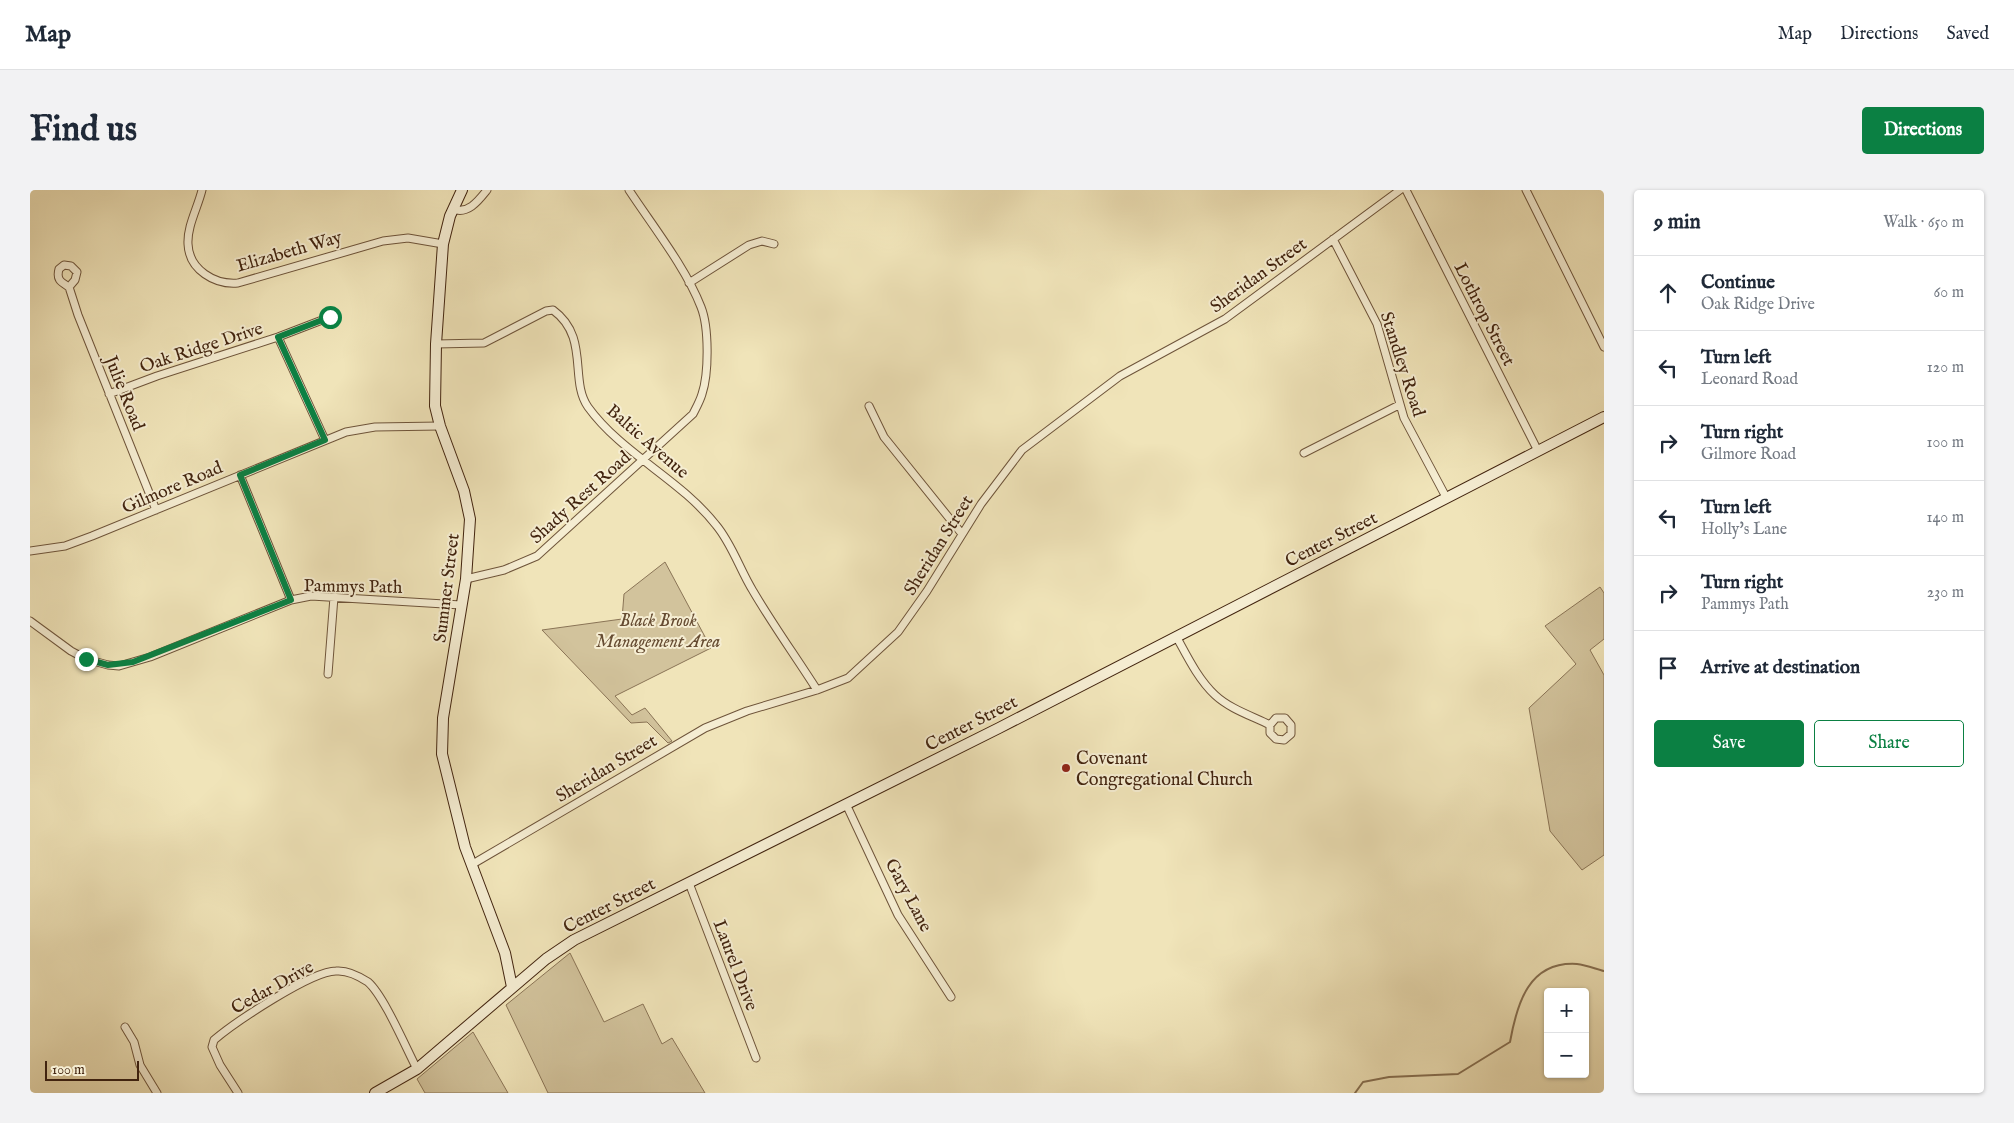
<!DOCTYPE html>
<meta charset="utf-8">
<style>
body{margin:0;font-family:"IM FELL English",serif;background:#f2f2f3;color:#1f2937}
.controls{position:absolute;right:15px;bottom:15px;display:grid;overflow:hidden;border-radius:5px;box-shadow:0 1px 4px #0004}
.controls button{width:45px;height:45px;display:grid;place-items:center;padding:0;border:0;border-bottom:1px solid #e0e1e3;background:#fff;color:#1f2937;font:25px sans-serif}
.scale{position:absolute;left:15px;bottom:12px;width:94px;box-sizing:border-box;padding-left:5px;border:2px solid #42240f;border-top:0;font-size:14px;line-height:18px;white-space:nowrap;color:#42240f;-webkit-text-stroke:4px #f5edd2;paint-order:stroke}
.stop{position:absolute;width:15px;height:15px;margin:-11px;border:4px solid #0b8043;border-radius:50%;background:#fff}
.stop.end{background:#0b8043;border-color:#fff;box-shadow:0 1px 5px #0008}
.list{margin:0;padding:0;list-style:none}
h2{display:flex;justify-content:space-between;align-items:center;height:65px;margin:0;padding:0 20px;font-size:21px}
h2 small{font-size:16px;font-weight:400;color:#747a83}
.list li{display:grid;grid-template-columns:32px 1fr auto;gap:15px;align-items:center;box-sizing:border-box;height:75px;padding:0 20px;border-top:1px solid #e0e1e3}
.list b{display:block;font-size:19px;white-space:nowrap}
.list p{margin:0;font-size:16px;white-space:nowrap;color:#747a83}
.list em{font-size:16px;font-style:normal;color:#747a83}
.actions{display:flex;gap:10px;padding:15px 20px}
.actions a{flex:1;padding:11px 0;border:1px solid #0b8043;border-radius:5px;text-align:center;font-size:18px;color:#0b8043}
.actions .main{background:#0b8043;color:#fff}
.icon{flex:none;width:28px;height:28px;fill:none;stroke:currentColor;stroke-width:2;stroke-linecap:round;stroke-linejoin:round}
.map{position:relative;flex:none;width:1574px;height:903px;overflow:hidden;border-radius:5px}
header{display:flex;align-items:center;gap:30px;box-sizing:border-box;height:70px;padding:0 25px;background:#fff;border-bottom:1px solid #e0e1e3}
header strong{font-size:24px}
nav{display:flex;gap:28px;margin-inline-start:auto;font-size:18px}
.intro{display:flex;align-items:center;justify-content:space-between;box-sizing:border-box;height:120px;padding:0 30px}
h1{margin:0;font-size:35px}
.button{padding:12px 22px;border-radius:5px;background:#0b8043;color:#fff;font-size:18px;font-weight:700}
main{display:flex;gap:30px;padding:0 30px}
aside{flex:1;background:#fff;border-radius:5px;box-shadow:0 1px 4px #0004}
.map>svg:first-child{display:block}
.green{fill:#d2c39c;stroke:#8a7456}
.lines{fill:none;stroke-linecap:round;stroke-linejoin:round}
.stream{stroke:#877052;stroke-width:2}
.street-casing{stroke:#6e543a;stroke-width:9}
.secondary-casing{stroke:#42240f;stroke-width:12}
.street{stroke:#f5edd2;stroke-width:7}
.secondary{stroke:#f5edd2;stroke-width:10}
.route{stroke:#0b8043;stroke-width:6}
.poi-dot{fill:#8f2418;stroke:#f5edd2;stroke-width:2}
.labels{text-anchor:middle;stroke-width:4;stroke-linejoin:round;paint-order:stroke}
.street-label{font-size:18px;fill:#42240f;stroke:#f5edd2}
.park-label{font-size:18px;font-style:italic;fill:#664c32;stroke:#f5edd2}
.poi-label{font-size:18px;fill:#42240f;stroke:#f5edd2;text-anchor:start}
</style>
<header>
<strong>Map</strong>
<nav><a>Map</a><a>Directions</a><a>Saved</a></nav>
</header>
<div class="intro"><h1>Find us</h1><a class="button">Directions</a></div>
<main>
<div class="map">
<svg width="1574" height="903" viewBox="0 0 1574 903">
<rect width="100%" height="100%" fill="#f0e4b9"/>
<filter id="stains"><feTurbulence type="fractalNoise" baseFrequency=".004" numOctaves="4"/><feColorMatrix values="0 0 0 0 .2 0 0 0 0 .09 0 0 0 0 .02 0 0 0 .5 -.17"/></filter>
<radialGradient id="worn" r=".72"><stop offset=".6" stop-color="#630" stop-opacity="0"/><stop offset="1" stop-color="#630" stop-opacity=".3"/></radialGradient>
<path class="green" d="M635,372L681,458L585,506L602,525L615,518L642,551L638,553L617,532L601,533L512,440L592,429L594,404Z
M1570,397L1574,403V449L1560,460L1574,485V665L1552,680L1520,641L1499,518L1546,474L1515,436Z
M540,763L574,832L613,814L632,854L642,848L675,903H518L476,815Z
M443,842L478,903H395L387,889Z"/>
<g class="lines">
<path class="stream" d="M1325,903L1333,892L1359,887L1428,884L1480,852C1487,813 1499,771 1547,774C1556,775 1566,779 1574,781"/>
<g class="street-casing">
<path id="street" d="M172,0C168,17 157,36 158,54C159,80 185,95 208,93L353,51L378,48L413,54
M1376,0L1508,261
M1496,0L1574,157
M423,19C438,25 449,10 457,0
M1303,49L1347,134L1374,228L1416,307
M659,93L719,55L732,51L744,54
M39,97C31,92 26,90 29,79L34,75L41,76L47,82L45,90L39,97L48,125L126,320
M248,147L295,250
M406,154L454,153L516,121L523,120C560,147 539,190 558,217C592,264 650,289 686,335C702,354 710,380 723,401C743,435 766,467 787,500
M79,204L127,186L248,147L300,127
M839,216L854,247L932,344
M1274,263L1369,215
M210,285L261,410
M0,361L35,356L62,346L316,242L345,237L410,236
M436,389L474,380L507,366L663,224C666,218 670,211 672,204C679,183 679,137 671,117C656,78 622,35 599,0
M0,431L41,461L56,469L78,475L89,476L120,467L261,410L281,406L431,415
M1146,446C1157,466 1168,489 1185,505C1200,519 1222,526 1240,535L1246,528H1255L1261,535V544L1254,550L1246,549L1240,543V535
M298,484L304,407
M816,614L868,725L921,807
M441,675L675,538L717,521L787,500L818,488L868,442L897,401L951,314L992,260L1090,186L1195,129L1370,0
M659,693L726,868
M95,837L104,852L110,875L127,903
M208,903L190,875L182,857L184,850C204,833 281,781 306,781C317,780 329,786 338,792C354,806 376,858 387,879"/>
</g>
<g class="secondary-casing">
<path id="secondary" d="M432,0L420,26L413,54L406,154L405,216L410,236L434,301L440,329L436,389L413,528L412,564L435,657L475,763L482,797
M345,903L387,879L516,769L544,750L969,538L1574,227"/>
</g>
<use href="#street" class="street"/>
<use href="#secondary" class="secondary"/>
</g>
<g class="lines">
<path class="route" d="M56,469L78,475L103,472L261,410L210,285L295,250L248,147L300,127"/>
</g>
<circle class="poi-dot" cx="1036" cy="578" r="5"/>
<g class="labels">
<g class="street-label">
<text transform="translate(259 61) rotate(-16)" y="6">Elizabeth Way</text>
<text transform="translate(1228 85) rotate(-36)" y="6">Sheridan Street</text>
<text transform="translate(1455 124) rotate(63)" y="6">Lothrop Street</text>
<text transform="translate(171 157) rotate(-18)" y="6">Oak Ridge Drive</text>
<text transform="translate(1373 174) rotate(72)" y="6">Standley Road</text>
<text transform="translate(95 203) rotate(68)" y="6">Julie Road</text>
<text transform="translate(618 251) rotate(41)" y="6">Baltic Avenue</text>
<text transform="translate(142 297) rotate(-23)" y="6">Gilmore Road</text>
<text transform="translate(550 307) rotate(-42)" y="6">Shady Rest Road</text>
<text transform="translate(1301 349) rotate(-27)" y="6">Center Street</text>
<text transform="translate(908 355) rotate(-58)" y="6">Sheridan Street</text>
<text transform="translate(323 396) rotate(1)" y="6">Pammys Path</text>
<text transform="translate(416 398) rotate(-83)" y="6">Summer Street</text>
<text transform="translate(941 533) rotate(-27)" y="6">Center Street</text>
<text transform="translate(576 578) rotate(-31)" y="6">Sheridan Street</text>
<text transform="translate(879 705) rotate(62)" y="6">Gary Lane</text>
<text transform="translate(579 715) rotate(-27)" y="6">Center Street</text>
<text transform="translate(706 775) rotate(69)" y="6">Laurel Drive</text>
<text transform="translate(242 797) rotate(-29)" y="6">Cedar Drive</text>
</g>
<g class="park-label">
<text x="628" y="436">Black Brook<tspan x="628" dy="21">Management Area</tspan></text>
</g>
<g class="poi-label">
<text x="1046" y="574">Covenant<tspan x="1046" dy="21">Congregational Church</tspan></text>
</g>
</g>
<rect width="100%" height="100%" filter="url(#stains)"/>
<rect width="100%" height="100%" fill="url(#worn)"/>
</svg>
<div class="controls">
<button>+</button>
<button>−</button>
</div>
<div class="scale">100 m</div>
<div class="stop" style="left:300px;top:127px"></div>
<div class="stop end" style="left:56px;top:469px"></div>
</div>
<aside>
<h2>9 min<small>Walk · 650 m</small></h2>
<ul class="list">
<li><svg class="icon" aria-label="ahead" viewBox="0 0 24 24"><path d="M12 20V5M6 11l6-6 6 6"/></svg><div><b>Continue</b><p>Oak Ridge Drive</p></div><em>60 m</em></li>
<li><svg class="icon" aria-label="left" viewBox="0 0 24 24"><path d="M17 20v-9H6M10 6l-5 5 5 5"/></svg><div><b>Turn left</b><p>Leonard Road</p></div><em>120 m</em></li>
<li><svg class="icon" aria-label="right" viewBox="0 0 24 24"><path d="M7 20v-9h11M14 6l5 5-5 5"/></svg><div><b>Turn right</b><p>Gilmore Road</p></div><em>100 m</em></li>
<li><svg class="icon" aria-label="left" viewBox="0 0 24 24"><path d="M17 20v-9H6M10 6l-5 5 5 5"/></svg><div><b>Turn left</b><p>Holly's Lane</p></div><em>140 m</em></li>
<li><svg class="icon" aria-label="right" viewBox="0 0 24 24"><path d="M7 20v-9h11M14 6l5 5-5 5"/></svg><div><b>Turn right</b><p>Pammys Path</p></div><em>230 m</em></li>
<li><svg class="icon" aria-label="arrive" viewBox="0 0 24 24"><path d="M6 21V4h12l-3 4 3 4H6"/></svg><div><b>Arrive at destination</b></div></li>
</ul>
<div class="actions"><a class="main">Save</a><a>Share</a></div>
</aside>
</main>
